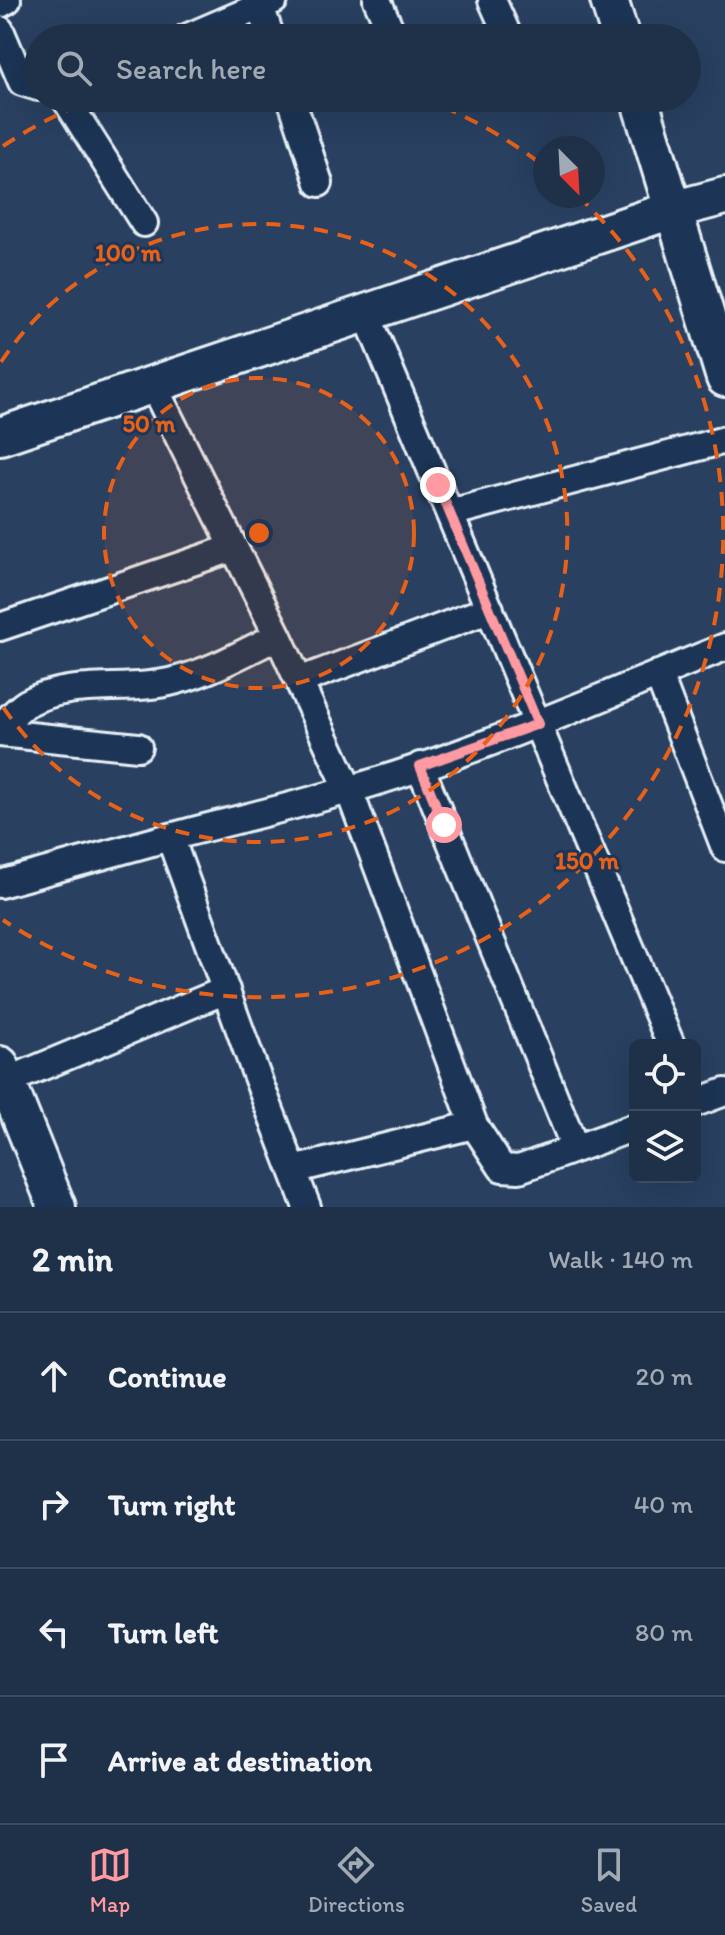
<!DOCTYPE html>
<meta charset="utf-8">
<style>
body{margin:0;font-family:Itim,sans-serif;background:#2c3c53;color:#f1f3f6}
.controls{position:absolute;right:24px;bottom:24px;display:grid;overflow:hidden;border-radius:12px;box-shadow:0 8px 32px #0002}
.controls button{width:72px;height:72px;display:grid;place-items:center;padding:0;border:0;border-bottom:2px solid #3c4b61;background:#1f3049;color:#f1f3f6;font:40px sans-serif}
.compass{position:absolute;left:533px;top:136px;width:72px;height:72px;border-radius:50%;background:#1f3049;box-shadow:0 8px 32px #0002;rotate:156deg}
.stop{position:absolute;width:24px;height:24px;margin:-18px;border:6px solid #ff9aa2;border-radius:50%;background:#fff}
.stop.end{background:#ff9aa2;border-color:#fff;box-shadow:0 2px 8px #0008}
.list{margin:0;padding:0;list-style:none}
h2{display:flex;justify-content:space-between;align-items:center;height:104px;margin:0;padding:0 32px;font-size:34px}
h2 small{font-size:26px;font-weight:400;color:#a1a9b4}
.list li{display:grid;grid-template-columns:52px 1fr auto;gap:24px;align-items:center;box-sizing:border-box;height:128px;padding:0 32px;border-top:2px solid #3c4b61}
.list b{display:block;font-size:30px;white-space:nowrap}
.list em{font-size:26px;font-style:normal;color:#a1a9b4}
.icon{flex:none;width:44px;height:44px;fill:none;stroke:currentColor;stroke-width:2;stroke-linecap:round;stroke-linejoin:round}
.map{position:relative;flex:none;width:725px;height:1207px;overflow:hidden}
.search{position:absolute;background:#1f3049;box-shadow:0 8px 32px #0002;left:24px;right:24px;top:24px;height:88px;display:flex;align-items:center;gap:20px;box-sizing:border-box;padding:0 28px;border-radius:44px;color:#a1a9b4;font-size:30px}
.sheet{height:616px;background:#1f3049}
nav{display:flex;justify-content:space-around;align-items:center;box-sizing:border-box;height:112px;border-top:2px solid #3c4b61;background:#1f3049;font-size:22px;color:#a1a9b4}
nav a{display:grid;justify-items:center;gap:4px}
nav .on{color:#ff9aa2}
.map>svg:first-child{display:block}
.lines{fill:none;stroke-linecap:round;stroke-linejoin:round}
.street-casing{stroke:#e8f1f8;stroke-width:32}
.secondary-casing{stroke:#e8f1f8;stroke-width:42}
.street{stroke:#1d3557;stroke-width:26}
.secondary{stroke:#1d3557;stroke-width:36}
.route{stroke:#ff9aa2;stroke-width:10}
.ring{fill:none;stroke:#e86118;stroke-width:4;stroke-dasharray:14 10}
.centre{fill:#e86118;stroke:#1d3557;stroke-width:4}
.ring-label{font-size:24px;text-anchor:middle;font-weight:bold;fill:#e86118;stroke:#1d3557;stroke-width:6;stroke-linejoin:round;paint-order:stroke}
</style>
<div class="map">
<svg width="725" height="1207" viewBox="0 0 725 1207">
<rect width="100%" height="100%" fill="#294061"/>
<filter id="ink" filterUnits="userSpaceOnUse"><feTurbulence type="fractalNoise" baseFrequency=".0125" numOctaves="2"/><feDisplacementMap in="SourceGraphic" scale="16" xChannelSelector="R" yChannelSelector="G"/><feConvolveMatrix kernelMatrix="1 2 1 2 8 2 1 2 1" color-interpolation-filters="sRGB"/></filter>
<g filter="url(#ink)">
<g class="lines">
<g class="street-casing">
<path id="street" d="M377,0L394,38
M492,0L509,38
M0,4L7,0
M260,6L271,38
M0,30L22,82L38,87
M186,38L274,0
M65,98L144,223
M291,98L319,183
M366,313L671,1045
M153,385L278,636L349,790L474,1125
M450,513L725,440
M0,627L233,548
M658,674L725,848
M299,681L490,609
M0,728C8,720 17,709 27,703C73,678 128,694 177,680C212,671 245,652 278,636
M0,733L138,747
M420,766L575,1148
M170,837C229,821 289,808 348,790C477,753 600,697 725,647
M0,884L170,837L256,1074L307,1207
M0,1084L226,990
M695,1103L725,1092
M293,1170L474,1125L502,1168L519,1169L635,1127"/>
</g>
<g class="secondary-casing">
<path id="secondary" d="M609,0L621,38
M639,98L725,378
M0,436L672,210L725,196
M0,1065L57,1207"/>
</g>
<use href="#street" class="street"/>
<use href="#secondary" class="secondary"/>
</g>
</g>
<g class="lines" filter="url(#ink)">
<path class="route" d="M438,485L538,724L420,766L444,825"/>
</g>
<circle cx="259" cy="533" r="155" fill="#e86118" fill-opacity=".12"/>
<g class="ring">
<circle cx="259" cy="533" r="155"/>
<path d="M1 362A309 309 0 1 1 1 704"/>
<path d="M3 146A464 464 0 0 1 97 98M421 98A464 464 0 0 1 545 167M578 196A464 464 0 0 1 3 920"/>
</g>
<circle cx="259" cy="533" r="12" class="centre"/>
<g class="ring-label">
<text x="128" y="261">100 m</text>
<text x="149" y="432">50 m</text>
<text x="587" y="869">150 m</text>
</g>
</svg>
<div class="controls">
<button><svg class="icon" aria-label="locate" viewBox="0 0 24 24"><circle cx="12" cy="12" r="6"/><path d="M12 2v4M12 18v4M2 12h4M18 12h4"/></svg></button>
<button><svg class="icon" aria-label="layers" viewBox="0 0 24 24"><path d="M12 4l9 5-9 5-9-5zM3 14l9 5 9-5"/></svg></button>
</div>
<svg class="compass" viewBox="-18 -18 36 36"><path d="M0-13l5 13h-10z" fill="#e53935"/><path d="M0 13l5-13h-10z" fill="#a1a9b4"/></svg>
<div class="stop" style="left:444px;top:825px"></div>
<div class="stop end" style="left:438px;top:485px"></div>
<div class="search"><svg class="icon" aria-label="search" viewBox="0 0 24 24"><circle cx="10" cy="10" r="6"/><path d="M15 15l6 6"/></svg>Search here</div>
</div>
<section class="sheet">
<h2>2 min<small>Walk · 140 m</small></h2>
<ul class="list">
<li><svg class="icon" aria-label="ahead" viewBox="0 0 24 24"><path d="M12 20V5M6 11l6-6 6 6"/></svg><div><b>Continue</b></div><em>20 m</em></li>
<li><svg class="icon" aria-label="right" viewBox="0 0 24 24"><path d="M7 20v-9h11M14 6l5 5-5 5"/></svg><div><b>Turn right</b></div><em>40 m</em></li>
<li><svg class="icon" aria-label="left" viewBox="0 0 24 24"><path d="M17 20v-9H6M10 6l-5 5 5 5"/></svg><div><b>Turn left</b></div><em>80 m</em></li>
<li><svg class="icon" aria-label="arrive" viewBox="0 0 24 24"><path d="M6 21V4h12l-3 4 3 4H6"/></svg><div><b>Arrive at destination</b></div></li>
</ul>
</section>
<nav>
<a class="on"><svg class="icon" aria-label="map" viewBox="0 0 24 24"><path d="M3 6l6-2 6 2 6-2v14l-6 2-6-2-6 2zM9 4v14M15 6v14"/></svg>Map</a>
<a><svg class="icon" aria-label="directions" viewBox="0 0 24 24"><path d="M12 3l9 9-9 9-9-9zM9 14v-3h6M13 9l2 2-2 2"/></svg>Directions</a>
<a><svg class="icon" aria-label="saved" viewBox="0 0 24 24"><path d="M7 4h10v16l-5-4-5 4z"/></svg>Saved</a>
</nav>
